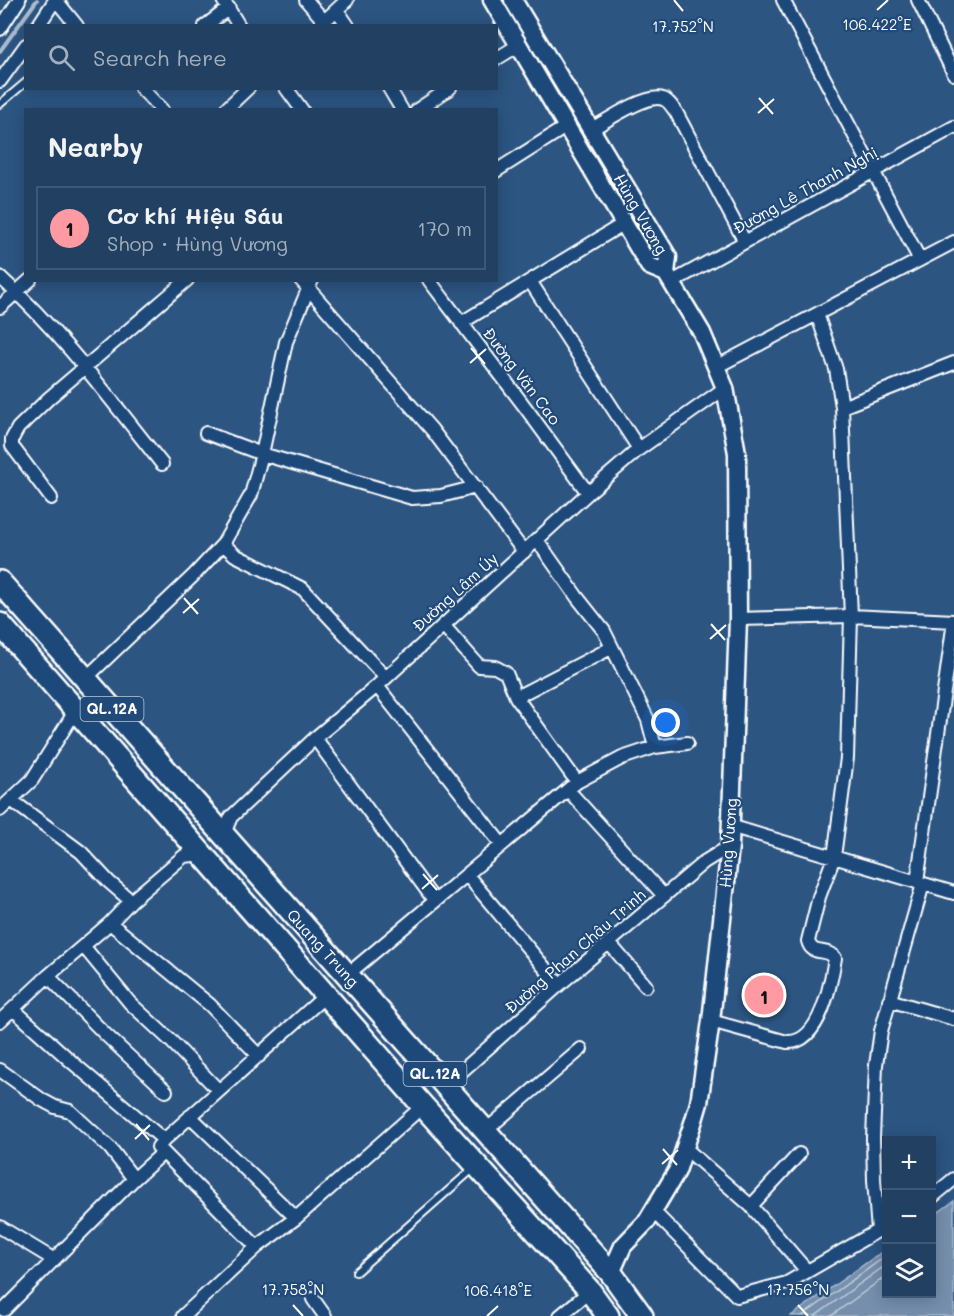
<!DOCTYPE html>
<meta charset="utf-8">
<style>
body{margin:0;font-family:Mali,sans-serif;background:#294768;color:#f1f3f6}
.controls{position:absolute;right:18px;bottom:18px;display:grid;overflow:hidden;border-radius:0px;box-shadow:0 3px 15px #0003}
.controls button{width:54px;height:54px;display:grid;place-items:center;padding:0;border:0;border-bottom:2px solid #3e5977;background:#214062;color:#f1f3f6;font:30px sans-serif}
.you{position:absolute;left:666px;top:723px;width:21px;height:21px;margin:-15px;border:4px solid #fff;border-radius:50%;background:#1a73e8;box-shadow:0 0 0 9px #1a73e833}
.badge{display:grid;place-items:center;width:39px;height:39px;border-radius:50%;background:#ff9aa2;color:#111;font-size:20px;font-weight:700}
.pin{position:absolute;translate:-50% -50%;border:3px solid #fff;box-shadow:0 2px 6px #0006}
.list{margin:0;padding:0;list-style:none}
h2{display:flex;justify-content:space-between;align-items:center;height:78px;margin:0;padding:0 24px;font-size:26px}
h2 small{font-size:20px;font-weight:400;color:#a2afbe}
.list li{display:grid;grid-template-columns:39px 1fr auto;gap:18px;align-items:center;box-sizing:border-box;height:84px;margin:0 12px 12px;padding:0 12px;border:2px solid #3e5977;border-radius:0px}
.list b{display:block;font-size:22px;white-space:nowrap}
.list p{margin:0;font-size:20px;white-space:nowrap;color:#a2afbe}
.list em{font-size:20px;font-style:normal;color:#a2afbe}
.icon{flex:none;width:33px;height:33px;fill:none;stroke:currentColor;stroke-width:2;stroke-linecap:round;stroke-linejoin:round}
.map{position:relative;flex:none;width:954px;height:1316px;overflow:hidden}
.search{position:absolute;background:#214062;box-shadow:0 3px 15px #0003;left:24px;top:24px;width:474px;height:66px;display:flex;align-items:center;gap:15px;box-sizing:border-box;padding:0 21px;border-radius:0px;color:#a2afbe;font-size:22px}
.panel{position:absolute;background:#214062;box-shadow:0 3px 15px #0003;left:24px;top:108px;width:474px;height:174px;border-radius:0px}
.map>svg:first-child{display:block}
.water{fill:#748fad;stroke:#acbcce;stroke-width:1.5}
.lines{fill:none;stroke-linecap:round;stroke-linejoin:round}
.shore{stroke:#c7d2de;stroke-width:1.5}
.stream{stroke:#acbcce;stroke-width:4}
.service-casing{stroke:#fff;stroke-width:10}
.minor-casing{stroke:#fff;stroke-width:16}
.tertiary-casing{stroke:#fff;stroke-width:21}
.trunk-casing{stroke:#fff;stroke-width:26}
.service{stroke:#1f4a7a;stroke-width:6}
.minor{stroke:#1f4a7a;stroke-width:12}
.tertiary{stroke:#1f4a7a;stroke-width:16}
.trunk{stroke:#1f4a7a;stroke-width:21}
.ticks{fill:none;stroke:#fff;stroke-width:2}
.labels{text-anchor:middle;stroke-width:4.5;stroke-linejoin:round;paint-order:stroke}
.shield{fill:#1f4a7a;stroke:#bcc9d7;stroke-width:1.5}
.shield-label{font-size:15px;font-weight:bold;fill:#fff}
.street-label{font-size:16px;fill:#fff;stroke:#1f4a7a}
.ticks-label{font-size:15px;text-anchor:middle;fill:#fff;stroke:#1f4a7a;stroke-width:4.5;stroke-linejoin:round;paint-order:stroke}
</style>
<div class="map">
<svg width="954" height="1316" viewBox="0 0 954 1316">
<rect width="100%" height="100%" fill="#2c5582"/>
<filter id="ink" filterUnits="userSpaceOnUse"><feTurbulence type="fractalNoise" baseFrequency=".0167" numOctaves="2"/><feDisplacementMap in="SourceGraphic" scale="12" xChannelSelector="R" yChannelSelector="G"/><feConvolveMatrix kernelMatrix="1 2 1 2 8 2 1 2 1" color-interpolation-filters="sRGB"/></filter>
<g filter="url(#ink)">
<path class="water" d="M954,1201V1316H791L886,1249V1294H932V1217Z"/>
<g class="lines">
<path class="shore" d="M802,1316L886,1256
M815,1316L886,1265
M831,1316L886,1276"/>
<path class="stream" d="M0,51L37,0"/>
<g class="service-casing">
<path id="service" d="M0,104L26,82
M356,1272L474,1168"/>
</g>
<g class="minor-casing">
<path id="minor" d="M56,0L77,26
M223,0L239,26
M306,0L324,21
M783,0L920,260
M918,0L954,74
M337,10L348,26
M38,26L55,0
M205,26L229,8
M319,26L347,0
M0,29L19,0
M496,59L519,45
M0,81L26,45
M141,88L162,110
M286,88L302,110
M389,88L402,110
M225,110L248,88
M417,110L450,88
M592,129C606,121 647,93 663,99C668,100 673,108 676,112L745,242
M496,171L567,126
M0,277C61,332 111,400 162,464
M301,280L432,430L524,552
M429,280L525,407L588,493
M530,281L639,449
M672,282L954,127
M0,307L30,280
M461,323L623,224
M716,367L954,242
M842,407L954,363
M206,433L262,454L412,498L441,496L476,487
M51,498L12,446V439L18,428L49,398L187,280
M537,540L577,597L604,631L648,720L655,747
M223,544L235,555L303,589L385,677
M738,619L851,616L954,621
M443,625L479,666L495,667L506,673L516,697L577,782
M85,679L194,575L223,544L251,495L262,454L286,342L312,280
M377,686L502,845
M516,697L611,648
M315,738L434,900
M568,790L664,896
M11,800L81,852L109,882L131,901
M0,810L32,780L76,710
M730,826L954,893
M223,836L231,817L315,738L377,686L588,493L639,449L725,388
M467,875L559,985
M917,882L954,621
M110,923L210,1005L259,1056
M609,943L646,986
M84,947L130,1003L171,1041L219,1091
M347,975L577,782L622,758L655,747L687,743
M48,976L105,1034L166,1091
M889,1000L954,1019
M13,1009L73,1063L164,1140
M0,1021L48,976L110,923L131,901L184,856L203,854
M711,1021L787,1042C820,1044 831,983 835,958C827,947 812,957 808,941L819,897L834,857L847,758L851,616L842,407L836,369L817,314
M0,1070L42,1100L55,1107L70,1111L110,1148L134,1179
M445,1086L559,985L704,862L730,846
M190,1116L296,1218
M485,1131L581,1049
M685,1148L751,1206L807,1271
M932,1197L954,1179
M751,1206L799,1154
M653,1211L737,1296L787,1283L886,1226
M0,1227L53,1259
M878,1231L874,1180L873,1138L876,1065L881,1031L923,884
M257,1247L158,1147L164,1140L326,995
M313,1299L325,1316
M4,1310L134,1179L163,1153
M183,1316L257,1247L296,1218L423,1106
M560,1316L590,1291"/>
</g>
<g class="tertiary-casing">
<path id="tertiary" d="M492,0L649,266L666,273
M513,0L668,257L666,273
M611,1273L623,1246L647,1221L677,1171L694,1120L699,1103L711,1021L730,846L738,619L737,453L725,388L702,333L666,273"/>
</g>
<g class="trunk-casing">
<path id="trunk" d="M0,582L611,1273L642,1316
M0,624L423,1106L590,1291L608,1316"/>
</g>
<use href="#service" class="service"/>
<use href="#minor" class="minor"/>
<use href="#tertiary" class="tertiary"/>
<use href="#trunk" class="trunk"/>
</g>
</g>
<path class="ticks" d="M674,0L683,11M877,10L888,0M759,98L773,114M758,113L774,99M471,348L485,364M470,363L486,349M184,598L198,614M183,613L199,599M711,624L725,640M710,639L726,625M423,874L437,890M422,889L438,875M136,1124L149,1140M135,1139L150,1125M663,1149L677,1165M662,1164L678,1150M293,1305L303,1316M798,1305L808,1316M487,1316L498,1306"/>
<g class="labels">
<g class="shield">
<rect x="80.5" y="697" width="63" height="24" rx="4.5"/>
<rect x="403.5" y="1062" width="63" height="24" rx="4.5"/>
</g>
<g class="shield-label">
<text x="112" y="714">QL.12A</text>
<text x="435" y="1079">QL.12A</text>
</g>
<g class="street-label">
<text transform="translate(805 190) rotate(-29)" y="6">Đường Lê Thanh Nghị</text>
<text transform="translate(641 214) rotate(60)" y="6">Hùng Vương</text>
<text transform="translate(522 376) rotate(53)" y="6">Đường Văn Cao</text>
<text transform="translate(455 592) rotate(-42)" y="6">Đường Lâm Úy</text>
<text transform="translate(728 843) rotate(-86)" y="6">Hùng Vương</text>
<text transform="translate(323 948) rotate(48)" y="6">Quang Trung</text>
<text transform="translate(575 951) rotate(-41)" y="6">Đường Phan Châu Trinh</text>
</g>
</g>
<g class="ticks-label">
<text x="877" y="30">106.422°E</text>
<text x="683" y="32">17.752°N</text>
<text x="293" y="1295">17.758°N</text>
<text x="798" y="1295">17.756°N</text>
<text x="498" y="1296">106.418°E</text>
</g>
</svg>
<div class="controls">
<button>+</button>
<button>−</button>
<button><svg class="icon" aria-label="layers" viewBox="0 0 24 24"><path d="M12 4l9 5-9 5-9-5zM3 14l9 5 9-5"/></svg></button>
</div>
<div class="you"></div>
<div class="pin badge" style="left:764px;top:995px">1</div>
<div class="search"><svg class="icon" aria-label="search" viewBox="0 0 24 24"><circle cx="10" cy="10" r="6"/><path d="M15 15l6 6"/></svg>Search here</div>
<section class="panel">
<h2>Nearby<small></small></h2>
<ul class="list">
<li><span class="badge">1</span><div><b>Cơ khí Hiệu Sáu</b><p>Shop · Hùng Vương</p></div><em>170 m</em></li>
</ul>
</section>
</div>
